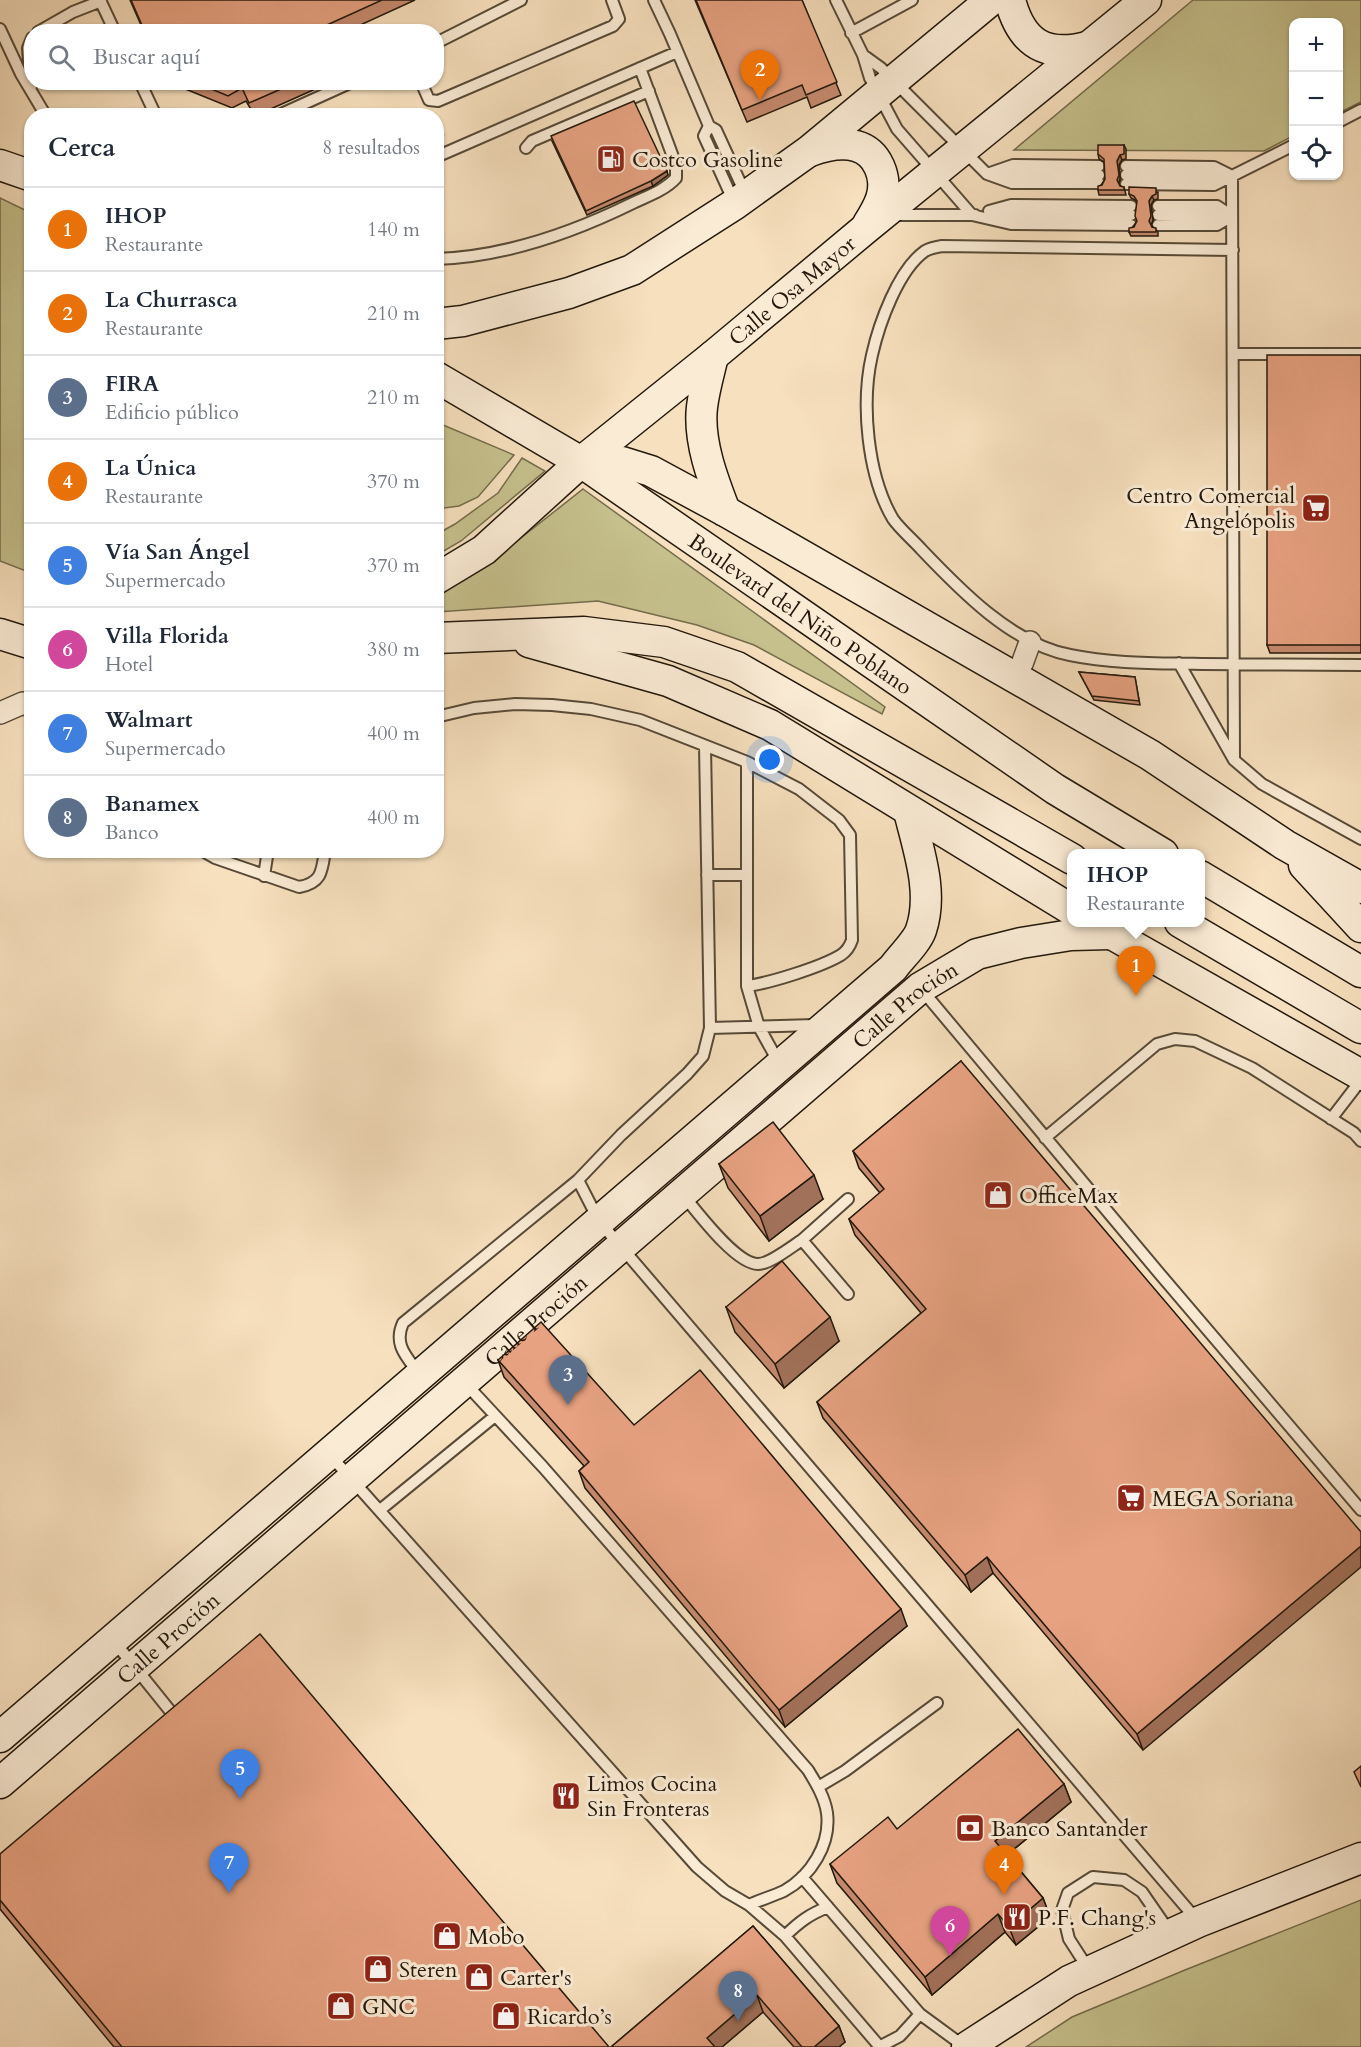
<!DOCTYPE html>
<html lang="es">
<meta charset="utf-8">
<style>
body{margin:0;font-family:Cardo,serif;background:#f6f6f7;color:#1f2937}
.controls{position:absolute;right:18px;top:18px;display:grid;overflow:hidden;border-radius:12px;box-shadow:0 2px 4px #0004}
.controls button{width:54px;height:54px;display:grid;place-items:center;padding:0;border:0;border-bottom:2px solid #e0e1e3;background:#fff;color:#1f2937;font:30px sans-serif}
.you{position:absolute;left:770px;top:760px;width:21px;height:21px;margin:-15px;border:4px solid #fff;border-radius:50%;background:#1a73e8;box-shadow:0 0 0 9px #1a73e833}
.badge{display:grid;place-items:center;width:39px;height:39px;border-radius:50%;background:#8f2418;color:#fff;font-size:20px;font-weight:700}
.pin{position:absolute;translate:-50% -50px;filter:drop-shadow(0 2px 3px #0008)}
.pin::after{content:'';position:absolute;top:32px;width:21px;height:18px;background:inherit;clip-path:polygon(0 0,100% 0,50% 100%)}
.popup{position:absolute;left:1067px;top:849px;width:138px;height:78px;box-sizing:border-box;display:grid;place-content:center;border-radius:12px;background:#fff;filter:drop-shadow(0 2px 4px #0005);font-size:20px;white-space:nowrap;color:#747a83}
.popup b{font-size:22px;color:#1f2937}
.popup::after{content:'';position:absolute;left:50%;top:100%;margin-left:-12px;border:12px solid transparent;border-top-color:#fff}
.list{margin:0;padding:0;list-style:none}
h2{display:flex;justify-content:space-between;align-items:center;height:78px;margin:0;padding:0 24px;font-size:26px}
h2 small{font-size:20px;font-weight:400;color:#747a83}
.list li{display:grid;grid-template-columns:39px 1fr auto;gap:18px;align-items:center;box-sizing:border-box;height:84px;padding:0 24px;border-top:2px solid #e0e1e3}
.list b{display:block;font-size:22px;white-space:nowrap}
.list p{margin:0;font-size:20px;white-space:nowrap;color:#747a83}
.list em{font-size:20px;font-style:normal;color:#747a83}
.icon{flex:none;width:33px;height:33px;fill:none;stroke:currentColor;stroke-width:2;stroke-linecap:round;stroke-linejoin:round}
.map{position:relative;flex:none;width:1361px;height:2047px;overflow:hidden}
.search{position:absolute;background:#fff;box-shadow:0 2px 4px #0004;left:24px;top:24px;width:420px;height:66px;display:flex;align-items:center;gap:15px;box-sizing:border-box;padding:0 21px;border-radius:24px;color:#747a83;font-size:22px}
.panel{position:absolute;background:#fff;box-shadow:0 2px 4px #0004;left:24px;top:108px;width:420px;height:750px;border-radius:24px}
.map>svg:first-child{display:block}
.green{fill:#c5c08c;stroke:#746c4c;stroke-width:1.5}
.lines{fill:none;stroke-linecap:round;stroke-linejoin:round}
.lane-casing{stroke:#574a38;stroke-width:14}
.street-casing{stroke:#574a38;stroke-width:24}
.secondary-casing{stroke:#22180c;stroke-width:33}
.lane{stroke:#faebd5;stroke-width:10}
.street{stroke:#faebd5;stroke-width:21}
.secondary{stroke:#faebd5;stroke-width:30}
.wall{fill:#c78b6f;stroke:#22180c;stroke-width:1.5}
.shaded-wall{fill:#a2715a;stroke:#22180c;stroke-width:1.5}
.building{fill:#e7a281;stroke:#22180c;stroke-width:1.5}
.labels{text-anchor:middle;stroke-width:6;stroke-linejoin:round;paint-order:stroke}
.poi-label{font-size:22px;fill:#22180c;stroke:#faebd5;text-anchor:start}
.street-label{font-size:22px;fill:#22180c;stroke:#faebd5}
</style>
<div class="map">
<svg width="1361" height="2047" viewBox="0 0 1361 2047">
<rect width="100%" height="100%" fill="#f7e0be"/>
<filter id="stains"><feTurbulence type="fractalNoise" baseFrequency=".00333" numOctaves="4"/><feColorMatrix values="0 0 0 0 .2 0 0 0 0 .09 0 0 0 0 .02 0 0 0 .5 -.17"/></filter>
<radialGradient id="worn" r=".72"><stop offset=".6" stop-color="#630" stop-opacity="0"/><stop offset="1" stop-color="#630" stop-opacity=".3"/></radialGradient>
<path class="green" d="M1193,0H1361V102L1339,113L1338,22H1294L1293,136L1264,151L1014,150Z
M0,198L31,213V573L0,561Z
M436,422L514,455L478,497L459,506L437,509Z
M522,458L545,471L461,541L437,555V534L455,524L498,493Z
M583,489L885,707L882,714L754,645L697,625L598,601L437,612V593L512,545Z
M1361,1900V2047H1026L1072,2017L1185,1970Z"/>
<g class="lines">
<g class="lane-casing">
<path id="lane" d="M100,0L115,32
M654,0L670,34L709,126L716,130L745,193
M836,0L863,55L870,78L897,129L972,215L1011,224L1131,225
M0,29L21,74L46,116
M38,32L73,12L101,1
M851,33L912,0
M436,43L521,0
M863,55L881,68L987,174L1012,183H1099
M140,82L156,116
M421,82L429,100L438,101L613,26L619,19L612,0
M31,87L28,48L32,38
M277,116L352,82
M1338,122L1361,110
M709,126L704,136L734,202
M526,148L532,141L649,91
M436,157L677,52
M1126,166L1214,167L1232,176
M987,174L1013,165L1099,166
M996,174L1099,175
M1126,175L1229,176
M1232,176L1234,760
M1126,184L1214,185L1294,145
M1158,206H1217L1232,216
M989,211L1011,205L1131,206
M892,215H975
M991,215H1131
M1158,215L1232,216
M1158,225H1217L1232,216
M1233,250L942,246C936,247 930,248 925,251C898,270 879,324 872,355C861,403 867,475 893,519C900,529 912,539 921,549C960,590 1012,644 1070,655C1114,664 1158,663 1202,664C1255,664 1308,665 1361,665
M436,259C505,257 572,233 633,203C648,196 665,190 676,178V165L640,68
M1233,354H1361
M1179,663L1234,760L1262,784L1361,839
M436,717L474,708L515,704L552,705L591,709L640,720L747,762L799,789L839,820L850,835L852,940C850,946 847,951 841,955C821,967 770,983 747,986
M747,762V986L759,1027L779,1063
M201,850L215,858L299,887C322,883 322,871 325,850
M707,875H747
M264,876L268,850
M922,990L1159,1273L1361,1510
M710,1028L815,1025
M1331,1119L1361,1080
M1045,1138L1157,1044L1175,1039L1195,1041L1252,1068L1354,1133L1361,1141
M578,1180L599,1221L1196,1919
M684,1196C698,1213 736,1264 758,1264C770,1264 791,1247 802,1240L848,1294
M802,1240L848,1199
M420,1375C407,1357 393,1345 403,1323L578,1180L621,1135L687,1074L703,1056L710,1028L705,746
M329,1454L697,1867L725,1891L749,1905C760,1900 773,1896 784,1891C811,1876 831,1844 827,1813C825,1798 816,1783 808,1770L543,1467L465,1383
M380,1510L495,1416
M113,1640L171,1712
M818,1787L845,1771L937,1703
M802,1877L920,2014L965,2047
M749,1905L785,1936L880,2047
M785,1936C799,1922 810,1914 828,1907
M1089,1970L1069,1939L1062,1910L1068,1893L1093,1877L1124,1880L1142,1892L1169,1931
M879,2047L900,2036L920,2014"/>
</g>
<g class="street-casing">
<path id="street" d="M1022,664L1030,642
M0,713L23,703L32,707"/>
</g>
<g class="secondary-casing">
<g id="secondary">
<path d="M1010,0C1021,42 1044,58 1087,47"/>
<path d="M810,151C824,146 841,142 856,146C878,152 888,178 881,199C878,208 873,216 868,224"/>
<path d="M0,165L32,176"/>
<path d="M436,324L463,321L569,293L632,270L735,204L809,151L991,0"/>
<path d="M713,356C709,373 704,390 702,407C698,441 713,480 725,511"/>
<path id="s1" d="M436,377L581,462L1055,789L1163,854"/>
<path d="M581,462H622L651,471L725,511L1150,755L1285,845L1361,888"/>
<path id="s2" d="M436,579L484,550L581,462L713,356L865,229L1146,0"/>
<path d="M0,634L32,644"/>
<path d="M436,638L584,632L664,642L737,667L1072,859"/>
<path d="M529,642L668,681L770,725L1072,910"/>
<path d="M1304,865L1361,927"/>
<path d="M1200,876L1361,972"/>
<path d="M1180,922L1361,1028"/>
<path d="M1094,924L1361,1075"/>
<path d="M0,1737L893,968C900,958 917,942 921,930C934,892 918,849 909,811"/>
<path id="s3" d="M0,1783L920,988L977,954L1021,943L1071,935L1110,934"/>
<path d="M967,2047L1069,1981L1198,1922L1361,1858"/>
</g>
</g>
<use href="#lane" class="lane"/>
<use href="#street" class="street"/>
<use href="#secondary" class="secondary"/>
</g>
<path class="wall" d="M130,0H415L345,32H144Z
M695,0H802L841,95L811,108L807,97L747,122Z
M168,82H331L255,116L246,101L232,108Z
M552,141L668,175L653,186L587,215Z
M1124,145L1126,149V159L1122,160L1119,165L1120,179L1119,184L1120,186L1124,187L1126,195H1099L1098,190L1105,179L1104,162L1099,159L1098,154Z
M1158,192V199L1154,200L1151,205L1153,220L1151,225L1158,232V236H1131L1129,232L1137,221V202L1135,200L1131,198L1129,194Z
M1361,355V653H1270L1267,645Z
M1079,672L1135,677L1140,705L1094,700Z
M961,1061L1143,1750L993,1573L971,1592L823,1418L817,1402L921,1313L855,1235L849,1219L880,1193L859,1168L853,1151Z
M719,1164L823,1199L769,1241L728,1188Z
M726,1307L839,1341L784,1388L735,1332Z
M498,1360L634,1425L907,1626L785,1727L585,1488L579,1471L584,1466L504,1377Z
M1064,1784L1071,1802L1007,1855L1043,1898L1050,1917L1016,1945L1005,1932L932,1995L837,1883L830,1864L897,1829Z
M0,1854L609,2047H114L0,1909Z
M753,1926L839,2026L845,2042L839,2047H794L763,2012L722,2047H611Z"/>
<path class="shaded-wall" d="M1120,155L1122,160L1119,165L1120,179L1119,184L1117,180V161Z
M667,171L668,175L653,186L651,181Z
M1152,196L1154,200L1151,205L1153,220L1151,226L1149,221V201Z
M814,1175L823,1199L769,1241L760,1216Z
M830,1317L839,1341L784,1388L775,1364Z
M1361,1546V1567L1143,1750L1137,1734Z
M987,1557L993,1573L971,1592L965,1575Z
M901,1609L907,1626L785,1727L779,1710Z
M1064,1784L1071,1802L1002,1859L995,1841Z
M1043,1898L1050,1917L1016,1945L1009,1927Z
M998,1914L1005,1932L932,1995L925,1977Z
M757,1995L763,2012L722,2047H710L707,2038Z
M839,2026L845,2042L839,2047H814Z"/>
<path class="building" d="M131,0H382L327,25L330,32H145Z
M696,0H802L837,82L806,95L802,85L742,110Z
M195,82H297L249,103L242,88L228,96Z
M634,101L667,171L651,181L586,211L551,136Z
M1098,145H1124V154L1120,155L1117,161L1119,175L1117,180L1120,186L1124,187V190H1098V186L1102,185L1105,179L1104,159L1098,154Z
M1129,187L1156,188V194L1152,196L1149,201L1151,216L1149,221L1152,227L1156,228V232H1129V228L1134,227L1137,221L1135,216L1137,201L1134,196L1129,194Z
M1267,355H1361V645H1267Z
M1079,672L1135,677L1139,701L1092,696Z
M961,1061L1361,1532V1546L1137,1734L987,1557L965,1575L817,1402L926,1309L849,1219L884,1189L853,1151Z
M773,1122L814,1175L760,1216L719,1164Z
M782,1261L830,1317L775,1364L726,1307Z
M541,1322L634,1425L700,1370L901,1609L779,1710L579,1471L589,1462L498,1360Z
M260,1634L609,2047H122L0,1900V1854Z
M1018,1729L1064,1784L995,1841L1043,1898L1009,1927L998,1914L925,1977L830,1864L888,1817L897,1829Z
M1361,1766V1787L1354,1772Z
M753,1926L839,2026L814,2047H802L757,1995L707,2038L715,2047H611Z"/>
<defs>
<g id="fuel-square" transform="scale(1.5)"><rect x="-9" y="-9" width="18" height="18" rx="4" fill="#8f2418" stroke="#faebd5"/><path d="M-5.5-6h7V0h2V4h1.3V-2.5L3-4.5l.8-.8L6-3V5H2.5V1h-1V6h-7ZM-4.2-4.7v3.2H.2V-4.7Z" fill="#fff"/></g>
<g id="supermarket-square" transform="scale(1.5)"><rect x="-9" y="-9" width="18" height="18" rx="4" fill="#8f2418" stroke="#faebd5"/><path d="M-6-5.5h2.5l.6 2H6L4.5 2H-2.5L-4.4-4H-6ZM-1.5 3.2a1.3 1.3 0 1 0 .1 0ZM3 3.2a1.3 1.3 0 1 0 .1 0Z" fill="#fff"/></g>
<g id="shop-square" transform="scale(1.5)"><rect x="-9" y="-9" width="18" height="18" rx="4" fill="#8f2418" stroke="#faebd5"/><path d="M-5-2.5h2.3a2.7 3.5 0 0 1 5.4 0H5L5.5 6h-11ZM-1.5-2.5h3a1.5 2.3 0 0 0-3 0Z" fill="#fff"/></g>
<g id="restaurant-square" transform="scale(1.5)"><rect x="-9" y="-9" width="18" height="18" rx="4" fill="#8f2418" stroke="#faebd5"/><path d="M-5-6h1v4h1v-4h1v4h1v-4h1v5L-1.5 .5V6h-2V.5L-5-1ZM5-6V6H3V1.5H1.5Q1.5-4 5-6Z" fill="#fff"/></g>
<g id="bank-square" transform="scale(1.5)"><rect x="-9" y="-9" width="18" height="18" rx="4" fill="#8f2418" stroke="#faebd5"/><path d="M-6-4H6V4H-6ZM0-2.3a2.3 2.3 0 1 0 0 4.6a2.3 2.3 0 1 0 0-4.6Z" fill="#fff"/></g>
</defs>
<g fill-rule="evenodd">
<use href="#fuel-square" x="611" y="159"/>
<use href="#supermarket-square" x="1316" y="508"/>
<use href="#shop-square" x="998" y="1195"/>
<use href="#supermarket-square" x="1131" y="1498"/>
<use href="#restaurant-square" x="566" y="1796"/>
<use href="#bank-square" x="970" y="1828"/>
<use href="#restaurant-square" x="1017" y="1917"/>
<use href="#shop-square" x="447" y="1936"/>
<use href="#shop-square" x="378" y="1969"/>
<use href="#shop-square" x="479" y="1977"/>
<use href="#shop-square" x="341" y="2006"/>
<use href="#shop-square" x="506" y="2016"/>
</g>
<g class="labels">
<g class="poi-label">
<text x="632" y="167">Costco Gasoline</text>
<text x="1295" y="503" text-anchor="end">Centro Comercial<tspan x="1295" dy="25">Angelópolis</tspan></text>
<text x="1019" y="1203">OfficeMax</text>
<text x="1152" y="1506">MEGA Soriana</text>
<text x="587" y="1791">Limos Cocina<tspan x="587" dy="25">Sin Fronteras</tspan></text>
<text x="991" y="1836">Banco Santander</text>
<text x="1038" y="1925">P.F. Chang's</text>
<text x="468" y="1944">Mobo</text>
<text x="399" y="1977">Steren</text>
<text x="500" y="1985">Carter's</text>
<text x="362" y="2014">GNC</text>
<text x="527" y="2024">Ricardo’s</text>
</g>
<g class="street-label">
<text dy="8" stroke="none"><textPath href="#s2" startOffset="459">Calle Osa Mayor</textPath></text>
<text dy="8" stroke="none"><textPath href="#s1" startOffset="435">Boulevard del Niño Poblano</textPath></text>
<text dy="8" stroke="none"><textPath href="#s3" startOffset="1194">Calle Proción</textPath></text>
<text dy="8" stroke="none"><textPath href="#s3" startOffset="708">Calle Proción</textPath></text>
<text dy="8" stroke="none"><textPath href="#s3" startOffset="222">Calle Proción</textPath></text>
</g>
</g>
<rect width="100%" height="100%" filter="url(#stains)"/>
<rect width="100%" height="100%" fill="url(#worn)"/>
</svg>
<div class="controls">
<button>+</button>
<button>−</button>
<button><svg class="icon" aria-label="locate" viewBox="0 0 24 24"><circle cx="12" cy="12" r="6"/><path d="M12 2v4M12 18v4M2 12h4M18 12h4"/></svg></button>
</div>
<div class="you"></div>
<div class="pin badge" style="left:1136px;top:996px;background:#e8710a">1</div>
<div class="popup"><b>IHOP</b>Restaurante</div>
<div class="pin badge" style="left:760px;top:100px;background:#e8710a">2</div>
<div class="pin badge" style="left:568px;top:1405px;background:#5c6f8a">3</div>
<div class="pin badge" style="left:1004px;top:1895px;background:#e8710a">4</div>
<div class="pin badge" style="left:240px;top:1799px;background:#3f7fe0">5</div>
<div class="pin badge" style="left:950px;top:1956px;background:#d1479c">6</div>
<div class="pin badge" style="left:229px;top:1893px;background:#3f7fe0">7</div>
<div class="pin badge" style="left:738px;top:2021px;background:#5c6f8a">8</div>
<div class="search"><svg class="icon" aria-label="search" viewBox="0 0 24 24"><circle cx="10" cy="10" r="6"/><path d="M15 15l6 6"/></svg>Buscar aquí</div>
<section class="panel">
<h2>Cerca<small>8 resultados</small></h2>
<ul class="list">
<li><span class="badge" style="background:#e8710a">1</span><div><b>IHOP</b><p>Restaurante</p></div><em>140 m</em></li>
<li><span class="badge" style="background:#e8710a">2</span><div><b>La Churrasca</b><p>Restaurante</p></div><em>210 m</em></li>
<li><span class="badge" style="background:#5c6f8a">3</span><div><b>FIRA</b><p>Edificio público</p></div><em>210 m</em></li>
<li><span class="badge" style="background:#e8710a">4</span><div><b>La Única</b><p>Restaurante</p></div><em>370 m</em></li>
<li><span class="badge" style="background:#3f7fe0">5</span><div><b>Vía San Ángel</b><p>Supermercado</p></div><em>370 m</em></li>
<li><span class="badge" style="background:#d1479c">6</span><div><b>Villa Florida</b><p>Hotel</p></div><em>380 m</em></li>
<li><span class="badge" style="background:#3f7fe0">7</span><div><b>Walmart</b><p>Supermercado</p></div><em>400 m</em></li>
<li><span class="badge" style="background:#5c6f8a">8</span><div><b>Banamex</b><p>Banco</p></div><em>400 m</em></li>
</ul>
</section>
</div>
